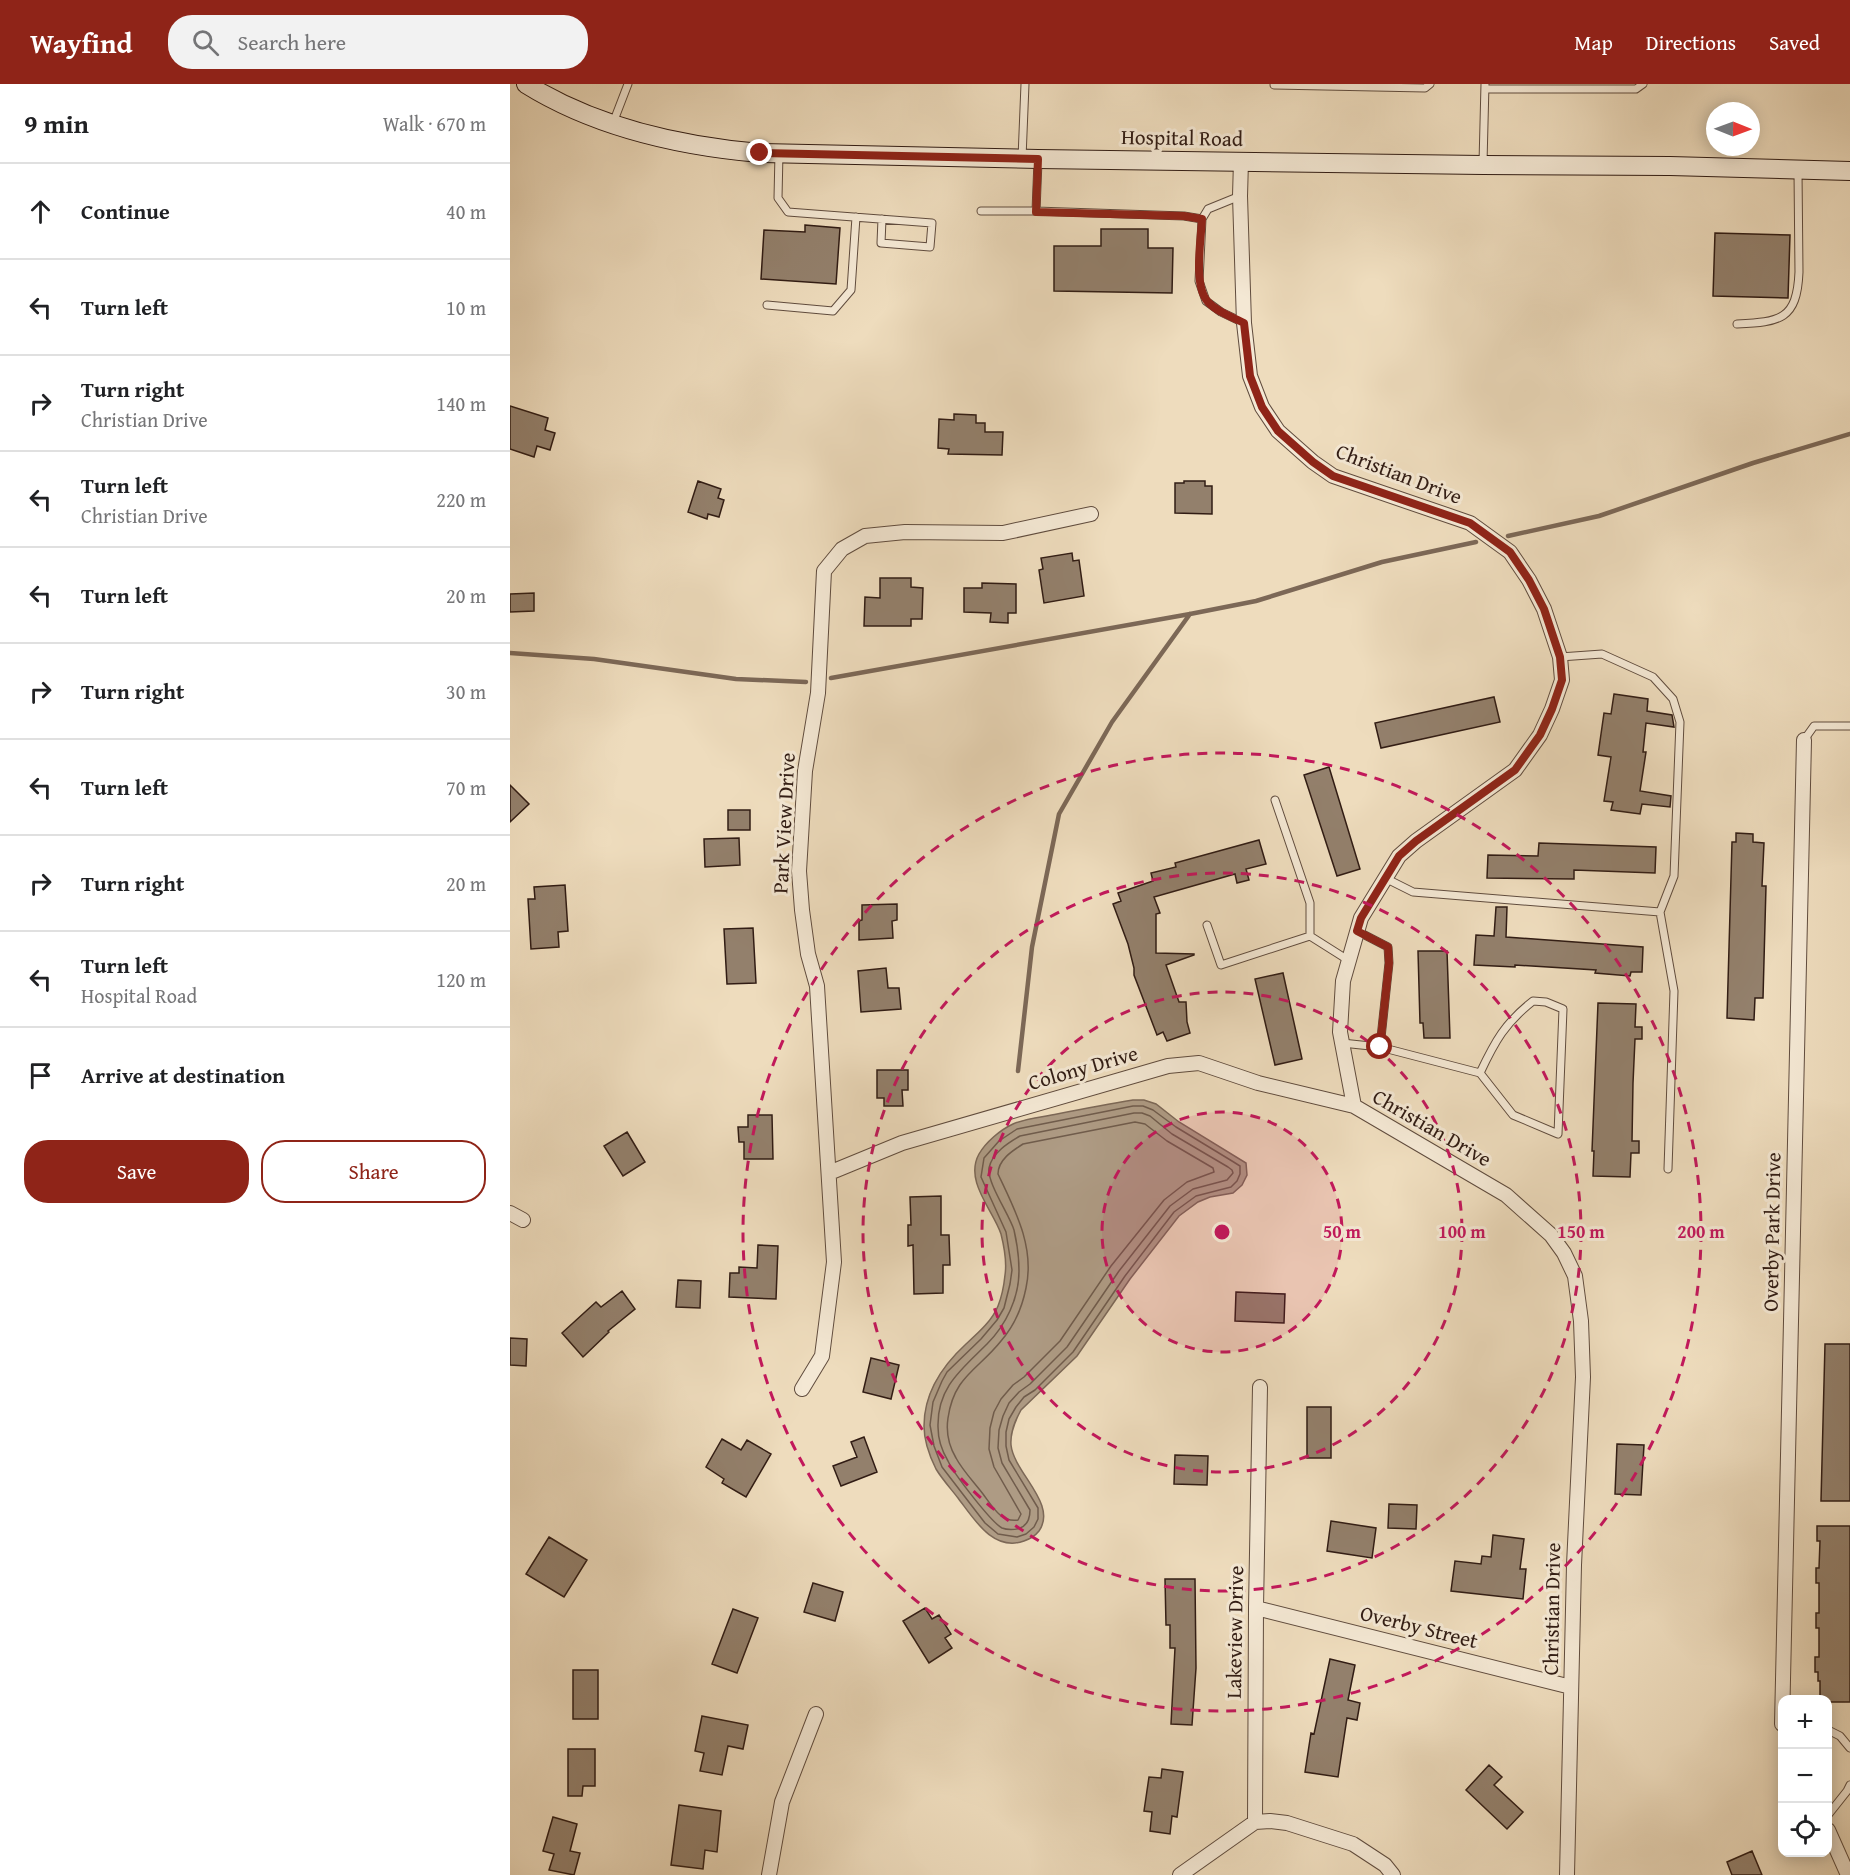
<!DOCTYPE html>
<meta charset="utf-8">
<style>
body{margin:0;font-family:"Gentium Book Plus",serif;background:#f2f2f2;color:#202124}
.controls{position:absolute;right:18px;bottom:18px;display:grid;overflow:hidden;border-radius:12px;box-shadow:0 3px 15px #0003}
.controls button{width:54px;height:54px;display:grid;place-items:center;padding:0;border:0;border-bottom:2px solid #e0e0e0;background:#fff;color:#202124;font:30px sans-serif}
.compass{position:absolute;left:1196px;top:18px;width:54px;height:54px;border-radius:50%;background:#fff;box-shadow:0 3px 15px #0003;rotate:91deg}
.stop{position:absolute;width:18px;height:18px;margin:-14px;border:4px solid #8f2418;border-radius:50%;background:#fff}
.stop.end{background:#8f2418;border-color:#fff;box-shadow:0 2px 6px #0008}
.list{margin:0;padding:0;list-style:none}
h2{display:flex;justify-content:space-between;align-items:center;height:78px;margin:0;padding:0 24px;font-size:26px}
h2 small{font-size:20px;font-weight:400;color:#757577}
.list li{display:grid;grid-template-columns:39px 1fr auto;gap:18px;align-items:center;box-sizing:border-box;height:96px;padding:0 24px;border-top:2px solid #e0e0e0}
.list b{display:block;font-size:22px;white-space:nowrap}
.list p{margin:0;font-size:20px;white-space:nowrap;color:#757577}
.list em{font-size:20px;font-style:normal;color:#757577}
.actions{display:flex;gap:12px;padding:18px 24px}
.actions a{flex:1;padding:14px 0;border:2px solid #8f2418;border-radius:24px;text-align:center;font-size:21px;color:#8f2418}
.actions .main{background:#8f2418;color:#fff}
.icon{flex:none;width:33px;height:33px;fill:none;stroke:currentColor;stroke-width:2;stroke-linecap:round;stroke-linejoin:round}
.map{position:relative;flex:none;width:1340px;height:1791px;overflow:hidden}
header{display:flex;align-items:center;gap:36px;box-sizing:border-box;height:84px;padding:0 30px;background:#8f2418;color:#fff}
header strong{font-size:28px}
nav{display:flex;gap:33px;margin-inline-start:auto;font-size:21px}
.search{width:420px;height:54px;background:#f2f2f2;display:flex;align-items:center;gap:15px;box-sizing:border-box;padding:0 21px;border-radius:24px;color:#757577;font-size:22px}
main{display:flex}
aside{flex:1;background:#fff}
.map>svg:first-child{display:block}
.water{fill:#ae9b84;stroke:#7c6857;stroke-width:1.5}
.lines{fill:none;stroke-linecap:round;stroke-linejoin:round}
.shore{stroke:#705c4c;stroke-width:1.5}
.stream{stroke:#7c6857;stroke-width:4.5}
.building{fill:#93806c;stroke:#311c14;stroke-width:1.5}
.lane-casing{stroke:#604c3e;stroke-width:9}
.street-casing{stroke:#604c3e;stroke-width:16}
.secondary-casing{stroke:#311c14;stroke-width:20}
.lane{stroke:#f4e8d4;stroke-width:7}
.street{stroke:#f4e8d4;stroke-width:14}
.secondary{stroke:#f4e8d4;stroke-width:18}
.route{stroke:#8f2418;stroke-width:8}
.ring{fill:none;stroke:#c2185b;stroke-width:3;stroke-dasharray:10 8}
.labels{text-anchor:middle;stroke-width:6;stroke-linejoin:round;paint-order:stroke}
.street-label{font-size:21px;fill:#311c14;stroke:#f4e8d4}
.centre{fill:#c2185b;stroke:#f4e8d4;stroke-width:3}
.ring-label{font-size:18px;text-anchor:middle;font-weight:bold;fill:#c2185b;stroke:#f4e8d4;stroke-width:6;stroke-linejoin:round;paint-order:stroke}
</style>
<header>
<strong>Wayfind</strong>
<div class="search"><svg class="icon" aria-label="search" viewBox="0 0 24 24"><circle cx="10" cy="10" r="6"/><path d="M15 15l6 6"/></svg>Search here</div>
<nav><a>Map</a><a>Directions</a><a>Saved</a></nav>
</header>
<main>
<aside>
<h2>9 min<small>Walk · 670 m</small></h2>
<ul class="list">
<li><svg class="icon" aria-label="ahead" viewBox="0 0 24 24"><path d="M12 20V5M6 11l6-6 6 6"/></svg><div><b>Continue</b></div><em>40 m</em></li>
<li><svg class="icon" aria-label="left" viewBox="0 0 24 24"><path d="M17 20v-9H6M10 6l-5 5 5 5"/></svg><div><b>Turn left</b></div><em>10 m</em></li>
<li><svg class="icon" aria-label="right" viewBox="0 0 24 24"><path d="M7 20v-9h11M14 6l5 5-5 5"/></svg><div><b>Turn right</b><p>Christian Drive</p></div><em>140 m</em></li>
<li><svg class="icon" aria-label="left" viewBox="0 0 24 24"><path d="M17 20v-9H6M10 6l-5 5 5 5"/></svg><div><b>Turn left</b><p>Christian Drive</p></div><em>220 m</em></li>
<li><svg class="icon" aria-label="left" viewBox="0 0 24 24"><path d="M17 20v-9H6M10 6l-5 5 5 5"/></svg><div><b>Turn left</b></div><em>20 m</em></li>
<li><svg class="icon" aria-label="right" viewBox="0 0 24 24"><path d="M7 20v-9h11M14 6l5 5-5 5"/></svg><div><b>Turn right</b></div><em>30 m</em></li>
<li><svg class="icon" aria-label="left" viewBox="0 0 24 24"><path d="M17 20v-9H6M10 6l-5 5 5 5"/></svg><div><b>Turn left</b></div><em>70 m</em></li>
<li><svg class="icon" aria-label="right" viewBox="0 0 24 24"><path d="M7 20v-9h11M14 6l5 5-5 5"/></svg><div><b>Turn right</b></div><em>20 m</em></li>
<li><svg class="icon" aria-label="left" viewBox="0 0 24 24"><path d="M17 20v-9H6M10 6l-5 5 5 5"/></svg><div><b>Turn left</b><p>Hospital Road</p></div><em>120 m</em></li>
<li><svg class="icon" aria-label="arrive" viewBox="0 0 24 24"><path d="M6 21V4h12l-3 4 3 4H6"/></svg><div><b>Arrive at destination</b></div></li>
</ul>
<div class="actions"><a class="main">Save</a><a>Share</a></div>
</aside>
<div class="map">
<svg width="1340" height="1791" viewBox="0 0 1340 1791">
<rect width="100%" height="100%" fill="#eedcbd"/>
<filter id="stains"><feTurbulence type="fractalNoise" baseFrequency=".00333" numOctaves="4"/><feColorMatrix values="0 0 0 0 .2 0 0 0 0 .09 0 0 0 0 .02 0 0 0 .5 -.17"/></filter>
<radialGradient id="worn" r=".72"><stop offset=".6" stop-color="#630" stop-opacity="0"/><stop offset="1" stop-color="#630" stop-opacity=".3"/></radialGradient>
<path class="water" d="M623,1016H634L646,1020L669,1038L736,1079L737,1091L732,1101L723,1109L700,1113L688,1118L669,1132L620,1195L567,1272L511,1326C505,1337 500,1348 501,1361C504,1389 548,1420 529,1447C525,1452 520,1455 514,1457C483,1468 464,1435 448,1414C441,1405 432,1395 426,1385C420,1373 414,1356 414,1342C414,1308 432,1282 456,1260C468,1249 482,1237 488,1222C492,1212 494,1201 495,1191C497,1178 494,1162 491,1150C483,1126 454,1097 469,1070C476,1058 490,1046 503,1040C516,1034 533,1033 547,1030C572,1025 598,1020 623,1016Z"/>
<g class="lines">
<path class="shore" d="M623,1022H633L643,1026L666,1043L722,1077L730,1082V1090L727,1097L721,1103L686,1112L664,1128L615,1192L563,1268L525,1306L514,1313L506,1323L499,1335L496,1348V1362L499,1376L528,1424V1435L524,1443L516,1450L507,1453L488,1450L475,1439L432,1383L424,1362L420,1341L423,1318L432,1297L437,1288L471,1255L487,1236L494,1224L500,1200L502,1186L496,1148L471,1093L474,1074L489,1057L507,1045Z
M624,1029H632L640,1032L662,1050L718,1083L722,1086L723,1089L717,1096L683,1105L660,1122L609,1187L557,1263L520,1300L509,1308L499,1319L493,1332L489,1346L488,1364L492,1379L520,1426C520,1434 518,1441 510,1444C505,1446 497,1446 492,1444C481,1438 444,1390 438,1377C432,1367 428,1354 428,1343C427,1303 452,1285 477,1260C496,1241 509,1214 509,1187C509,1174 507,1159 504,1146C499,1130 477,1099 479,1084C482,1069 498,1059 510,1052Z
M625,1038L635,1040L657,1057L703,1084L704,1088L677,1098L654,1116L601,1182L550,1257L514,1293L503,1301L491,1315L484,1328L480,1344L479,1365L484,1383L511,1430L508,1436C491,1439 482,1422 473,1410C464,1398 453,1387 446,1374C439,1362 436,1347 438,1334C444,1292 468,1286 491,1257C505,1241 512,1224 516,1204C525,1163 505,1126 488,1090C488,1076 502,1067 513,1060Z"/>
<path class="stream" d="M998,452L1089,432L1243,379L1340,350
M0,569L84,575L226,595L296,598
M321,594L680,530L746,517L872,478L966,458
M508,987L522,863L549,730L602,638L680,530"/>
</g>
<path class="building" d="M295,141L330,144L326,200L251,195L254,146L295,148Z
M591,145H638V164H663L662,209L544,207V162H591Z
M1205,149L1280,151L1278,214L1203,212Z
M0,322L38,334L35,346L45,349L40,366L27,362L24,373L0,365Z
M444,330L466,331V339H475V348H493L492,371L438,370L439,365L428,364L429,335L444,336Z
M188,397L211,405L208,414L214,416L209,433L198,430L197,435L178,428Z
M674,397H695V402H702V430L665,429V399H674Z
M562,469L563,477L569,476L574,512L534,519L529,486L533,485L531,474Z
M370,494H401V503L413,504L412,535H401V542H354L355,513L370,514Z
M472,499L506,500V529H498V539L480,538L481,529L454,528V504H472Z
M24,509V527L0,528V510Z
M1104,610L1138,615L1137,627L1162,631L1164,643L1136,639L1133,668H1136L1130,707L1161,712L1160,723L1132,720L1130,730L1101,726L1103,718L1094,717L1101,673L1088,671L1094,629L1101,630Z
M984,613L990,638L871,664L865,639Z
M819,683L850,785L827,792L794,691Z
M0,701L19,720L0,738Z
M218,726H240V746H218Z
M1226,749L1243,750V758L1254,759L1252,802H1256L1253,914H1245L1244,936L1217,934L1222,758H1226Z
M229,754L230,781L195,783L194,755Z
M749,756L756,780L736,785L739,796L727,799L725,790L644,813L650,829L646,830V869L684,870V871L656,881L669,918H676L677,938L680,949L657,957L653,948L647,951L624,891V884L618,860L603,820L611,817L608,809L643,797L641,789L666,783L665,779Z
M1029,759L1146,763L1145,789L1064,786V795L977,794L978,771L1028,772Z
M55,801L58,847L48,848L49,863L21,865L18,815H25L24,803Z
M387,820V836L382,837L383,854L349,856V837L352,836V821Z
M986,823H997L996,853L1133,863L1132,888H1121L1120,892L1085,889L1086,886L1005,881V883L964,881L966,851L984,852Z
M243,844L246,899L217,900L214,845Z
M908,867H937L940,954H914L913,939H910Z
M376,884L378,904H389L391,925L351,928L348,887Z
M773,889L792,975L765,981L745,895Z
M1088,919L1126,920L1125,943H1132V955H1125L1123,999L1122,1057H1129V1069H1121L1120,1093L1083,1092L1084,1067H1082Z
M367,986H398V1006H392L393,1022H374V1014H367Z
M238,1031H262L263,1075H234V1058H229L228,1043H238Z
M117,1048L135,1078L113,1092L94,1062Z
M431,1112V1151H439L440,1181H433V1209L404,1210L403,1161L398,1162V1141H401L400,1113Z
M248,1161L268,1162L266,1215L219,1213L220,1189H229V1183L247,1184Z
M168,1196L191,1197L190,1224L166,1223Z
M112,1207L125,1225L98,1247L99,1248L73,1273L52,1249L86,1218L91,1223Z
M726,1208L775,1210L774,1239L725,1237Z
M0,1254L17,1255L16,1282L0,1281Z
M1315,1260H1340V1417H1311Z
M361,1274L389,1281L381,1315L353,1308Z
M797,1323H821V1374H797Z
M354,1353L367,1388L331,1402L323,1382L347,1373L341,1358Z
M212,1355L231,1366L237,1356L261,1370L236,1413L212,1399L214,1395L196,1383Z
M1107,1360L1134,1361L1131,1411L1105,1410Z
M665,1371L698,1372L697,1401L664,1400Z
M879,1420L907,1421L906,1445L878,1444Z
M821,1437L866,1444L862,1474L817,1467Z
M1307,1442H1340V1618H1317V1616H1310V1597H1308V1588H1305V1573H1309V1544H1306V1529H1309V1499H1306V1484H1309L1310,1457H1307Z
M983,1451L1014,1455L1010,1485H1016L1013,1515L941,1507L945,1477L971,1480L972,1472L981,1473Z
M39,1453L77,1476L54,1513L16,1490Z
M655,1495H685L686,1584L682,1641L661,1640L665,1564H660V1541H656Z
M303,1499L333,1508L325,1537L294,1528Z
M415,1524L422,1535L429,1531L441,1550L435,1554L442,1564L419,1579L393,1537Z
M223,1525L248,1534L227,1589L202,1580Z
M820,1575L845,1581L838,1616L850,1619L847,1636L837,1634L828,1693L795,1688L801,1649L804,1650Z
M63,1586H88V1635H63Z
M192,1632L238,1641L233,1665L218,1662L212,1691L190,1687L194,1669L185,1667Z
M58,1665H85V1702H73L72,1712H58Z
M979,1681L992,1693L984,1701L1013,1728L997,1745L956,1706Z
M652,1685L673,1688L667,1733L662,1732L660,1750L640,1747L642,1728L634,1727L639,1693L651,1694Z
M169,1721L211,1727L207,1768L195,1766L193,1785L161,1781Z
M43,1733L67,1740L60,1767L70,1769L64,1791L39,1786L44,1770L33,1767Z
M1242,1767L1252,1791H1222L1217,1778Z"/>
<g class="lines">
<g class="lane-casing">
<path id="lane" d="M764,1L915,4L920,0
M975,5H1126L1133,0
M103,39L118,0
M269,69L268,114L278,128L422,139L420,163L371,159L372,135
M512,74L515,0
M973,79L975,0
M730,112L698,125L692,135L689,197L696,217L711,228L734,239
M471,127H526L528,77
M526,127L674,132L692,135
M257,221L323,227L341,206L346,133
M1227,240C1270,238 1287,236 1289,188L1288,88
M1050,573L1092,570L1143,593L1163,615L1170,638L1164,792L1150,828
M1294,656L1304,642H1340
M765,716L800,819V852
M875,794L903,808L1150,828L1164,907L1158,1085
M697,841L711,881L800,852L838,876
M847,847L878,863L879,879L870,963
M832,959L870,963L970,989L1003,1031L1048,1050L1053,925L1036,918L1023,917C995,939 985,957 970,989
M1318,1646L1330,1652L1340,1664
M1318,1731L1337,1707L1340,1701"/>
</g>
<g class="street-casing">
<path id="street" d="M731,77L730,112L734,239L740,292L752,323L768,347L803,378L823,392L960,439L1000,468L1019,496L1034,525L1050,573L1052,596L1042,625L1030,651L1005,686L906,757L889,772L851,834L833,897L830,948L844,1022L996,1111L1041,1151L1054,1169L1065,1192L1071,1237L1073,1293L1064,1481L1057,1791
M319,1089L392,1059L658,982L689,979L748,999L844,1022
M0,1129L13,1136
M292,1305L312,1272L324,1178L307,902L298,870L292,826L289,787L295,687L308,609L314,487L332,465L355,452L395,448L493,449L581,430
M746,1524L1061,1603
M1272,1640L1294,656
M745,1738L746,1524L750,1303
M1318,1746L1338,1791
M259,1791L272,1718L306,1630
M670,1791L745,1738L760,1737L777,1739L843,1760L875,1781L883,1791"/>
</g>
<g class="secondary-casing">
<path id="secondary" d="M16,0C85,43 169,62 250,69L528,75L973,81L1160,82L1340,87"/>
</g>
<use href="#lane" class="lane"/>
<use href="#street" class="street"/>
<use href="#secondary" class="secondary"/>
</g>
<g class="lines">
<path class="route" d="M250,69L528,75L526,128L674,132L692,135C691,156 683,202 698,218C707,228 722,233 734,239L740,292L752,323L768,347L803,378L823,392L960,439L1000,468L1019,496L1034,525L1050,573L1052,596L1042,625L1030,651L1005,686L906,757L889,772L851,834L847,847L878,863L879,879L870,963"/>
</g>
<circle cx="712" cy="1148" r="120" fill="#c2185b" fill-opacity=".12"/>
<g class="ring">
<circle cx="712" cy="1148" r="120"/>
<circle cx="712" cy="1148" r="240"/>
<circle cx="712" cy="1148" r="359"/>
<circle cx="712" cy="1148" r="479"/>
</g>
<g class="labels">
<g class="street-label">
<text transform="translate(672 54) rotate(1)" y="7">Hospital Road</text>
<text transform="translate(889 390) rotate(21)" y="7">Christian Drive</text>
<text transform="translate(274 739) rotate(-87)" y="7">Park View Drive</text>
<text transform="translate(573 984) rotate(-16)" y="7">Colony Drive</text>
<text transform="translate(922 1044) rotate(30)" y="7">Christian Drive</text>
<text transform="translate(1262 1148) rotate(-89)" y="7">Overby Park Drive</text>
<text transform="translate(1042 1525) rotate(-89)" y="7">Christian Drive</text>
<text transform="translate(909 1543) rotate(14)" y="7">Overby Street</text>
<text transform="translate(725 1548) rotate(-89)" y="7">Lakeview Drive</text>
</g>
</g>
<circle cx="712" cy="1148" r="9" class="centre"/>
<g class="ring-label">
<text x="832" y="1154">50 m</text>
<text x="952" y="1154">100 m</text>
<text x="1071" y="1154">150 m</text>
<text x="1191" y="1154">200 m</text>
</g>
<rect width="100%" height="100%" filter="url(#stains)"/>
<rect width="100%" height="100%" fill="url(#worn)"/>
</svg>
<div class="controls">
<button>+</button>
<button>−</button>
<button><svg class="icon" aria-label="locate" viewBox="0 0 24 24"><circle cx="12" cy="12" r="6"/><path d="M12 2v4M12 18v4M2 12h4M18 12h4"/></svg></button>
</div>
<svg class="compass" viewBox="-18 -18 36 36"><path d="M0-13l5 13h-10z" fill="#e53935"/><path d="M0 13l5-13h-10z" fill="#757577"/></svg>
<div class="stop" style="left:870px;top:963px"></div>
<div class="stop end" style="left:250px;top:69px"></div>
</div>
</main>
